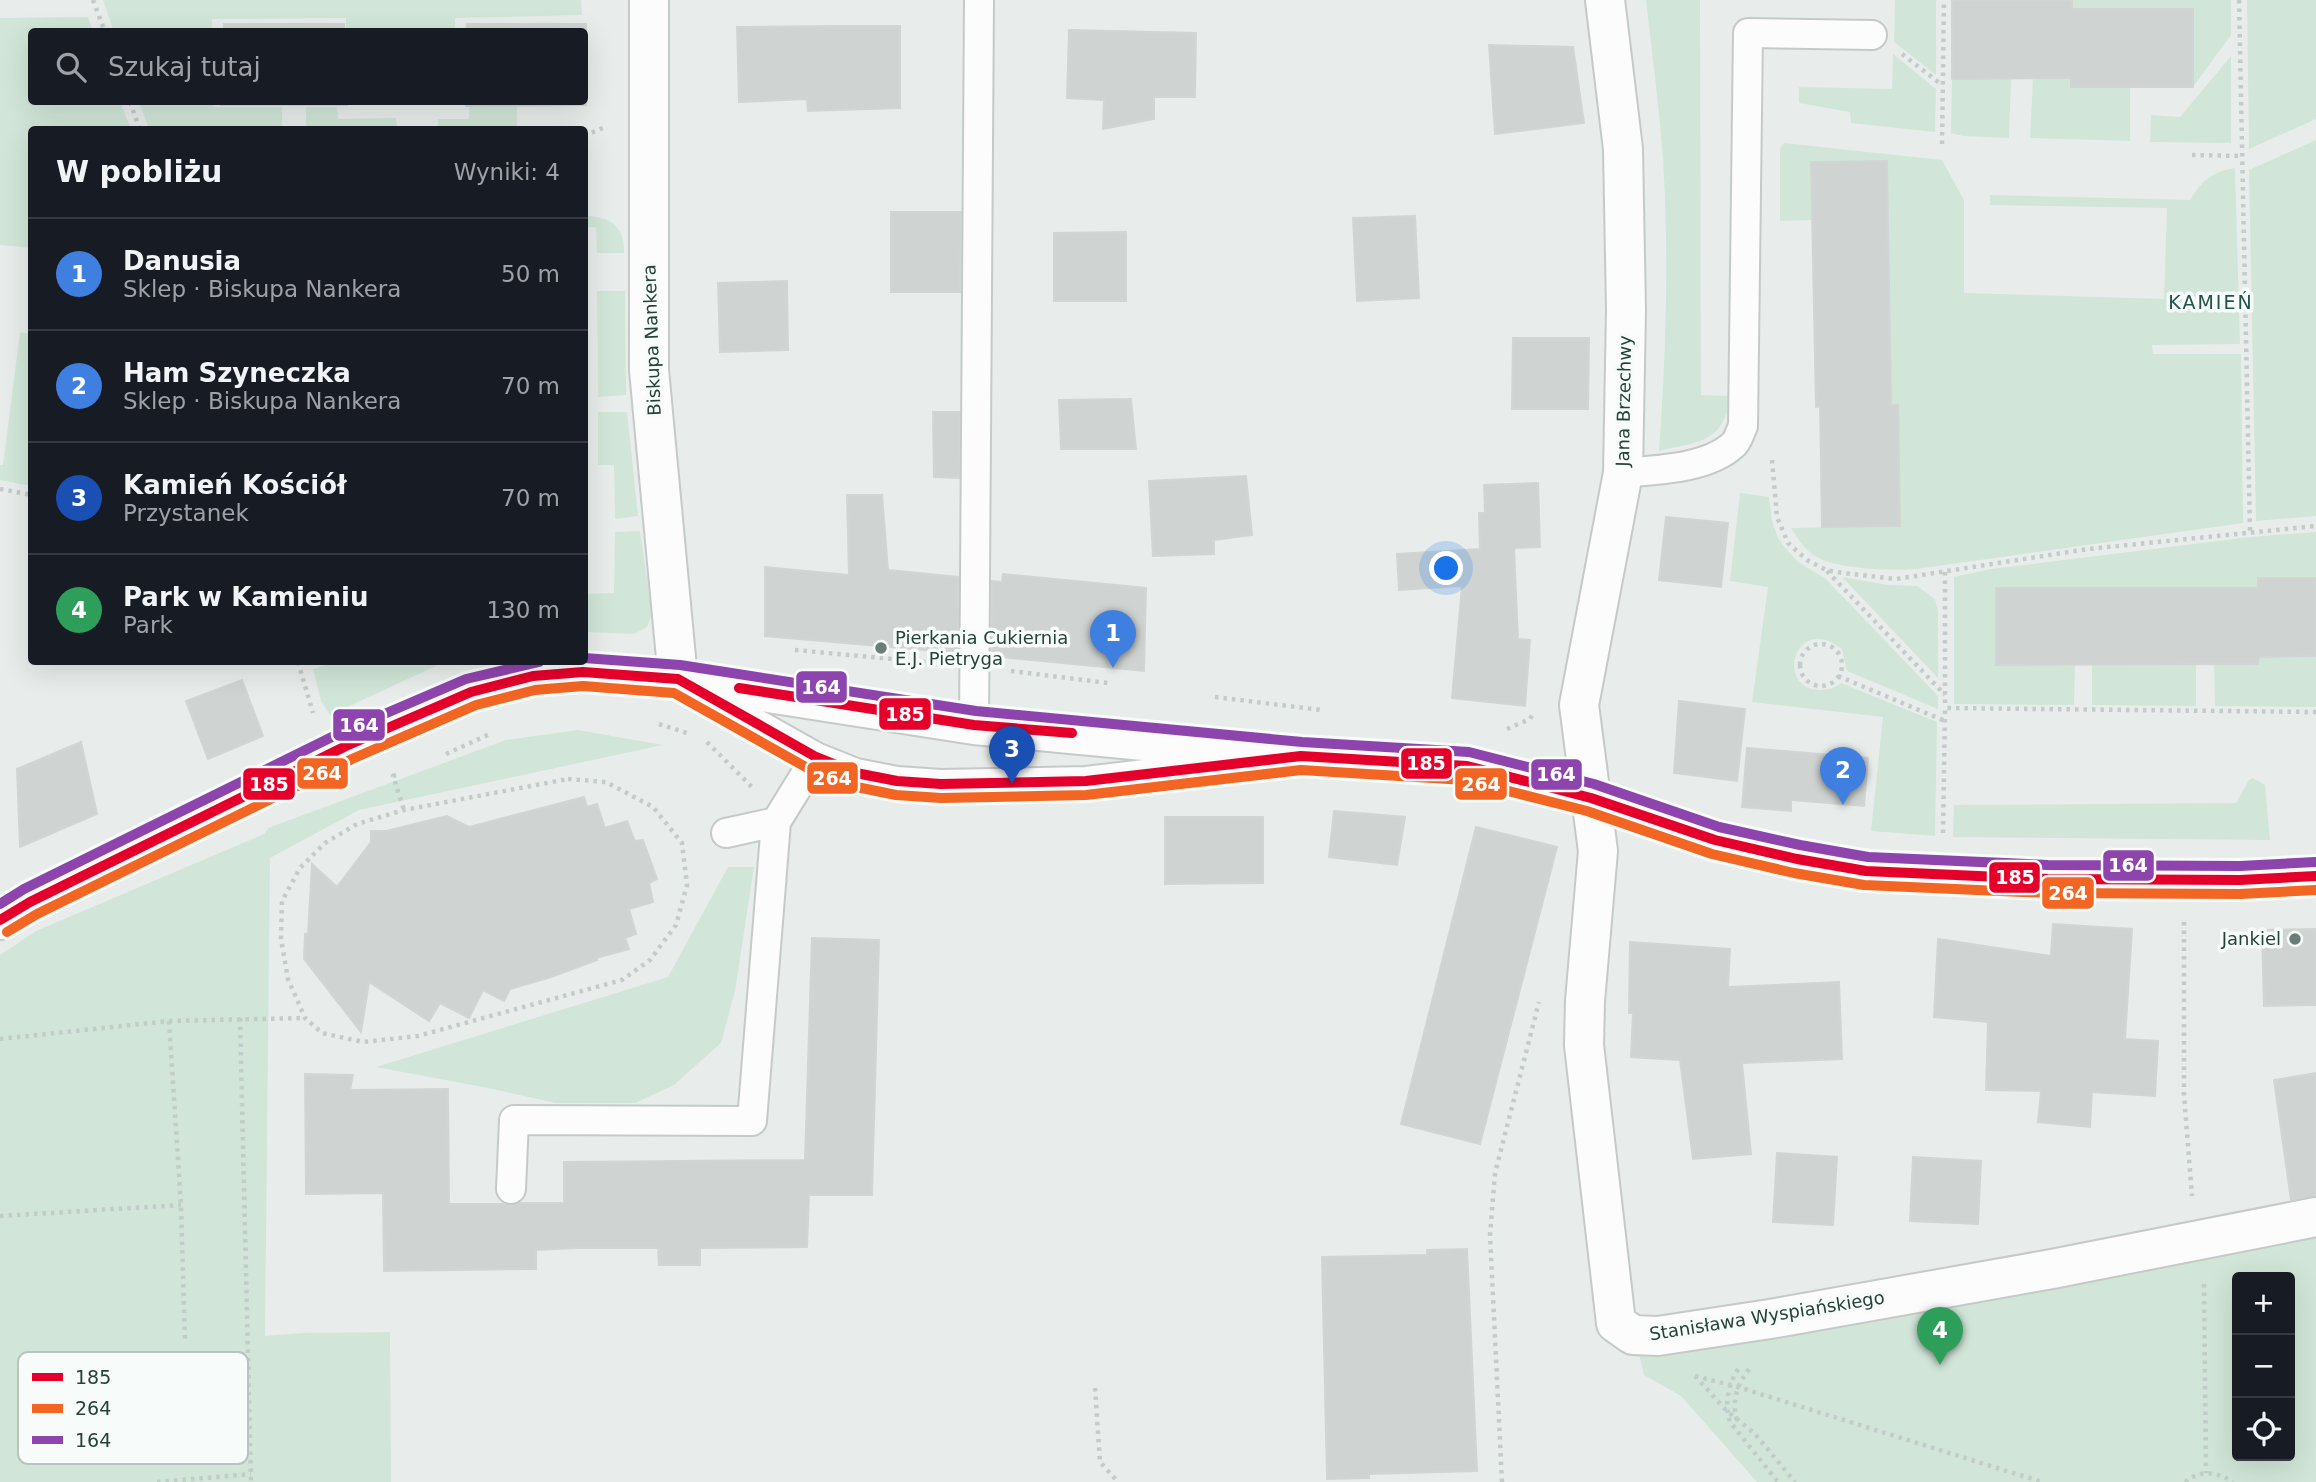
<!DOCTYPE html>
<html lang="pl">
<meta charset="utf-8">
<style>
body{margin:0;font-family:"DejaVu Sans",sans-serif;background:#20242c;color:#f1f3f6}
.controls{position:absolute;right:21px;bottom:21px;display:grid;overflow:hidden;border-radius:7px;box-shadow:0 7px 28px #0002}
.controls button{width:63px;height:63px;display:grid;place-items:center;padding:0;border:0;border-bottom:2px solid #363941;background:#171b24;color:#f1f3f6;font:35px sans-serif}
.you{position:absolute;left:1447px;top:569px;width:24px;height:24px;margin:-18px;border:5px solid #fff;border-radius:50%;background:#1a73e8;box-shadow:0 0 0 10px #1a73e833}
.badge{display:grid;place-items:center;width:46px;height:46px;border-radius:50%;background:#697e78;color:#fff;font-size:23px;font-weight:700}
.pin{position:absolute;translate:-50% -58px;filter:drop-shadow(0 2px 4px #0008)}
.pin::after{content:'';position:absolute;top:37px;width:24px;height:21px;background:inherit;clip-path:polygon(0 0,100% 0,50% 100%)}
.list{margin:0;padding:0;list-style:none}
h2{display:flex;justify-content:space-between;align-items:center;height:91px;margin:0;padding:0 28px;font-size:30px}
h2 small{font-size:23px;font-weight:400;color:#9ea1a6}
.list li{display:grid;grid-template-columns:46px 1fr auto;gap:21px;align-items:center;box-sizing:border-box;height:112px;padding:0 28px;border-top:2px solid #363941}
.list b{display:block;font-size:26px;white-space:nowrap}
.list p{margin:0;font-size:23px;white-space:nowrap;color:#9ea1a6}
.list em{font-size:23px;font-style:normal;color:#9ea1a6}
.icon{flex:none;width:38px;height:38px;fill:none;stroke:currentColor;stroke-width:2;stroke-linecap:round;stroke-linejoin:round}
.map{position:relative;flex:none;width:2316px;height:1482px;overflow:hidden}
.search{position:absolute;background:#171b24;box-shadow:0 7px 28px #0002;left:28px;top:28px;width:560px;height:77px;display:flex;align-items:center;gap:18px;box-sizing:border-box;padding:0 24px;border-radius:7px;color:#9ea1a6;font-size:26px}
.panel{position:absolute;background:#171b24;box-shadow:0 7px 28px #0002;left:28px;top:126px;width:560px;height:539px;border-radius:7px}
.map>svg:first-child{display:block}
.green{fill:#d1e6d8;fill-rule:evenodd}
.building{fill:#cfd4d2;stroke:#d1d6d4;stroke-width:2}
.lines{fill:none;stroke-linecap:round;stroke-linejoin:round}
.service-casing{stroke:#c5cac8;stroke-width:32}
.minor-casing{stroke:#c5cac8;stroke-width:42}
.path{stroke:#c3ccca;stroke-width:4.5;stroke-dasharray:3.5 5;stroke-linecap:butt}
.service{stroke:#fcfcfc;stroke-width:28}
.minor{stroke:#fcfcfc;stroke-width:38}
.bus-1-casing{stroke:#f7fbf9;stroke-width:16}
.bus-2-casing{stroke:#f7fbf9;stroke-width:16}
.bus-3-casing{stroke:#f7fbf9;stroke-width:16}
.bus-1{stroke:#e4002b;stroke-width:10}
.bus-2{stroke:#f26522;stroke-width:10}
.bus-3{stroke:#8e44ad;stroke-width:10}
.poi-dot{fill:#697e78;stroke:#f7fbf9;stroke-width:2.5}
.labels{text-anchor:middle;stroke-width:7;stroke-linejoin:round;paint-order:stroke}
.street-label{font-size:18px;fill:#24423a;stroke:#f7fbf9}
.poi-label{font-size:18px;fill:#24423a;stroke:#f7fbf9;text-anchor:start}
.neighbourhood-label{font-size:19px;letter-spacing:2px;fill:#1f5548;stroke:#f7fbf9}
.key{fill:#f7fbf9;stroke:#b8c4c0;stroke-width:2}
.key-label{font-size:19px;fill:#24423a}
.line-badge{stroke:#f7fbf9;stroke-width:2.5}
.badge-label{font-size:19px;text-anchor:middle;font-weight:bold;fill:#fff}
</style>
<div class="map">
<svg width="2316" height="1482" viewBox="0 0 2316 1482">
<rect width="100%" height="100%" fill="#e8edeb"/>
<path class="green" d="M103,0H581L582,15L455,18V28L346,29V18L212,19V31L114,32Z
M1646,0H1700L1701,395L1730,396C1724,444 1699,441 1659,451C1666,354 1669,256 1663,159C1659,106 1652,53 1646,0Z
M1895,0H1936V75L1894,42Z
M2072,0H2231V35L2193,87L2192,9H2072Z
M2247,0H2316V119L2249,149Z
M88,17L93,31L32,32V102H120L131,129L32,130L31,248L0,245V18Z
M1893,54L1936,89L1935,132L1851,123L1850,112L1799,103V87L1892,89Z
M2231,56V143L2150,142L2151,115L2180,117Z
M2011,78L2009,138L1963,136L1951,133L1952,79Z
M2033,78H2071V87H2130V141L2030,138Z
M139,102H213V107H282V129H149Z
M469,105H517V129H438V119H469Z
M306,107H337L338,119L396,118L397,129H306Z
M2316,140V516L2256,521L2249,170Z
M1784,143L1942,160L1964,200V293L2164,299L2167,208L1990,205V195L2190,200C2201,182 2212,171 2235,168L2240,344L2152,345L2153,354H2241L2243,523L1916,569C1892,571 1836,569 1817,557C1805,551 1798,539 1791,528L1900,526L1898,405H1891L1812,220L1780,221V149Z
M585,216C609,216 625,226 624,253H597L596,227H585Z
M597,291H625L626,395L598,397Z
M20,332L31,334V486L0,480V465H3Z
M598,412H627L638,516L615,519L614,465H598Z
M1740,493L1769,497L1772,521L1778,538L1786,549L1798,562L1826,579L1938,696V709L1847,671L1842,649C1795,612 1774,689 1820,690C1828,690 1834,688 1841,683L1937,722L1935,836L1871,831L1883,717L1752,702L1768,587L1730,581Z
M640,531L652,614L647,627L634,634L585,632V594L614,593L615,532Z
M2316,532V578L2258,579V588L1996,589L2075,665L2074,705L1954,704V577L1991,569L2250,537Z
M1842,577L1888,585L1917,586L1935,599L1938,611V678Z
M2316,656V707L2215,706L2214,664H2258L2259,657Z
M337,662H436V666L330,715L321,701L313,669Z
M2196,664V706L2092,705V665Z
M578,730L663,745L359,810L270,858L265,1336L303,1333L390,1332L391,1482H0V955L36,931L264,834L268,828L506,740Z
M2253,778L2265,785L2270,840L1953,837L1954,805L2236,803L2249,780Z
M728,867H754L735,991L721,1043L674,1085L635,1103H556L488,1088L376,1067L668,977Z
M2316,1231V1482H1757L1681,1396L1644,1375L1639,1354ZM2237,1277H2290V1456H2237Z"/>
<path class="building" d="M1952,0H2072V9H2193V87H2071V78L1952,79Z
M224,24H344V32H224Z
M467,24H586V105L466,106V102H584V32H466Z
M836,26H900V108L808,111L807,99L739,102L737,27Z
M1069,30L1196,33L1195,97H1154V119L1103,129L1104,100L1067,98Z
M1489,45L1573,47L1584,123L1495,134Z
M221,102H347V105H221Z
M1887,161L1891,405H1898L1900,526L1822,527L1820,406L1816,407L1811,162Z
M891,212H961L960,292H891Z
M1415,216L1419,298L1357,301L1353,218Z
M1126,232V301H1054V233Z
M787,281L788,350L720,352L718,283Z
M1513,338H1589L1588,409H1512Z
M1131,399L1136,449H1061L1059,400Z
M933,412H960L959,478L934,477Z
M1246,476L1252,535L1214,540V554L1153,556L1149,481Z
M1538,483L1540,547L1514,548L1518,639L1530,640L1525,706L1452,698L1462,586L1399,590L1397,554L1480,549L1479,513H1485L1484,485Z
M847,495H882L888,570L958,577V653L765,636V567L849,575Z
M1666,517L1728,523L1721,587L1659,580Z
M1003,574L1146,588L1144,671L991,656L992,581L1002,582Z
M2258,578H2316V656L2259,657L2258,664L1996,665V588H2258Z
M242,680L263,736L208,759L186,701Z
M1679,701L1745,709L1737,781L1674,773Z
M81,742L97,814L20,847L17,769Z
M1747,748L1868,758L1864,806L1791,800V811L1742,807Z
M584,797L587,807L597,804L605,828L627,821L635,841L643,840L657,879L649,883L653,902L629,909L636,934L625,938L629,949L596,958L597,960L551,977L510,989L504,1001L483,990L469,1018L440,1003L429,1021L369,982L361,1032L304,959L305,934H308L312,864L337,887L371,842V831H386L447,816L469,827Z
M1334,811L1405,817L1397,865L1329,857Z
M1165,817H1263V883L1165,884Z
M1476,827L1557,847L1480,1144L1401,1124Z
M2053,924L2132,929L2125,1039L2158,1041L2155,1096L2092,1092L2090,1127L2038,1122L2041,1091L1986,1090L1988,1022L1934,1017L1938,939L2051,956Z
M2316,929V1005L2264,1006L2262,930Z
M812,938L879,940L872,1195H809L807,1247L700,1248V1265H659L658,1248H576L536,1250V1269L384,1271L383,1193L306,1194L305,1074L353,1075L350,1090L448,1089L449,1204H503L511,1206L519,1203H564V1162L805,1160Z
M1630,942L1730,949L1728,987L1839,982L1842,1059L1742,1063L1751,1154L1693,1159L1680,1060L1631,1057L1633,1013H1629Z
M2316,1073V1196L2291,1200L2274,1080Z
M1777,1153L1837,1157L1833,1225L1773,1222Z
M1913,1157L1981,1161L1978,1224L1910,1221Z
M1467,1249L1477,1471L1369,1474V1478L1327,1479L1322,1257L1427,1255V1250Z"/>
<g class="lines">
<g class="service-casing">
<path id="service" d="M1623,473C1655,470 1707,469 1733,445C1738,441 1740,432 1743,426L1748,33L1872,35
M692,687L816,757L856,773L897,781L941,784L1086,781L1244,762
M974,725L979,0
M726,833L776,822
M511,1189L514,1120L752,1121L776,822L816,757"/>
</g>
<g class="minor-casing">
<path id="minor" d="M649,0V370L678,679
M1605,0L1623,149L1626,310L1623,473L1579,705L1598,851L1585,1001L1584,1045L1616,1323L1633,1335L1658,1336L1770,1319L2052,1269L2316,1217
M0,920L30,902L346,746L471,692L533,676L583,672L678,679L974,725L1301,756L1467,766L1591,798L1715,840L1797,859L1866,871L2048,879L2240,880L2316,876"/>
</g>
<path class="path" d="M93,0L105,32
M2239,0L2250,531
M1902,54L1942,85
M130,102L140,130
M584,136L607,126
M1942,144L1944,0
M2192,155L2242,156
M1772,460L1777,517L1788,543L1807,560L1826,570L1843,573L1896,579L2088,549L2316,526
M0,489L32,495
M1827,571L1945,695
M1945,572V708
M1800 665a21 21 0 1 1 42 0a21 21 0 1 1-42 0Z
M795,650L936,663
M298,662L313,713
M1011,671L1108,683
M1838,676L1945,721
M1215,697L1321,710
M659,724L690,734
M1507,729L1530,719L1534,712
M707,742L753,788
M446,754L492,733
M396,775L393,776L404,810
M568,779L606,782L653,807L682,843L687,885L676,925L650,960L622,980L418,1036L363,1042L322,1033L305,1018L288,979L281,939L282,901L300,868L325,843L357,824L404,810Z
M1943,833L1945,708L2316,712
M2184,922V1095L2192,1196
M240,1018L251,1482
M169,1021L181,1205L185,1342
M0,1039L169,1021L305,1018
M0,1216L181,1205
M2204,1284L2206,1473
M1738,1369C1728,1386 1724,1404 1730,1422L1778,1482
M1695,1376L1738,1387L2042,1482
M1695,1376L1726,1410L1755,1434L1795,1482
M1095,1388L1100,1462L1118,1482
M1737,1420C1731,1400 1738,1382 1751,1367
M157,1482L251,1474
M1502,1482L1490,1235L1495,1173L1539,1002
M2185,1482C2201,1469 2217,1472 2233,1482"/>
<use href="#service" class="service"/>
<use href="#minor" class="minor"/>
<g class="bus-1-casing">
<path id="bus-1" d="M739,688L974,725L1072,733
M0,920L30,902L346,746L471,692L533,676L583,672L678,679L816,757L856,773L897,781L941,784L1086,781L1301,756L1467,766L1591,798L1715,840L1797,859L1866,871L2048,879L2240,880L2316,876"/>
</g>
<g class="bus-2-casing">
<path id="bus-2" d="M7,932L37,914L352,759L476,705L535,690L583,686L674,693L811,770L852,786L896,795L941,798L1086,795L1301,770L1465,780L1587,811L1712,854L1794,873L1864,885L2048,893L2240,894L2316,890"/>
</g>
<g class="bus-3-casing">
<path id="bus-3" d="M584,658L680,665L976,711L1302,742L1469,752L1594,784L1719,827L1800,845L1868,857L2048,865L2240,866L2315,862
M0,904L24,889L340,733L466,679L539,662"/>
</g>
<use href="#bus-1" class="bus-1"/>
<use href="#bus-2" class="bus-2"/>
<use href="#bus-3" class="bus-3"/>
</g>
<g class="poi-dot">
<circle cx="881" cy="648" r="7"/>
<circle cx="2295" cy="939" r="7"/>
</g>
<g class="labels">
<g class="street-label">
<text transform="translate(652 340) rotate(-92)" y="6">Biskupa Nankera</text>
<text transform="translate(1624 401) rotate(-89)" y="6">Jana Brzechwy</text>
<text transform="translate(1767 1316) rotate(-9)" y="6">Stanisława Wyspiańskiego</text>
</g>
<g class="poi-label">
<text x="895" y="644">Pierkania Cukiernia<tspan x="895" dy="21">E.J. Pietryga</tspan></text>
<text x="2281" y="945" text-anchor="end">Jankiel</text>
</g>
<g class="neighbourhood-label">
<text x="2211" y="309">KAMIEŃ</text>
</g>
</g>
<rect x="18" y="1352" width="230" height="112" rx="10" class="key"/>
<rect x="32" y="1373" width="31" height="8" fill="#e4002b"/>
<rect x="32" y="1404" width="31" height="9" fill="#f26522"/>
<rect x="32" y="1436" width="31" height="8" fill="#8e44ad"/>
<g class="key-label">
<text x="75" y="1384">185</text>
<text x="75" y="1415">264</text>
<text x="75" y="1447">164</text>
</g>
<g class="line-badge">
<rect x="795" y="670" width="53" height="34" rx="7" fill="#8e44ad"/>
<rect x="878" y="697" width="54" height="34" rx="7" fill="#e4002b"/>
<rect x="332" y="708" width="54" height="34" rx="7" fill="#8e44ad"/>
<rect x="1400" y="747" width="53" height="33" rx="7" fill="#e4002b"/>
<rect x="296" y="757" width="53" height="33" rx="7" fill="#f26522"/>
<rect x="1530" y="758" width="53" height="33" rx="7" fill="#8e44ad"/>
<rect x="806" y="761" width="53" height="34" rx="7" fill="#f26522"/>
<rect x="242" y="767" width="54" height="34" rx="7" fill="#e4002b"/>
<rect x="1454" y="767" width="54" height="34" rx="7" fill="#f26522"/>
<rect x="2102" y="849" width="53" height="33" rx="7" fill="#8e44ad"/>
<rect x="1988" y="861" width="53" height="33" rx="7" fill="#e4002b"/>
<rect x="2041" y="876" width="54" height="34" rx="7" fill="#f26522"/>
</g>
<g class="badge-label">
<text x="821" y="694">164</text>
<text x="905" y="721">185</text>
<text x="359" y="732">164</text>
<text x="1426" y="770">185</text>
<text x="322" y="780">264</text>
<text x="1556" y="781">164</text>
<text x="832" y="785">264</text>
<text x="269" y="791">185</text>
<text x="1481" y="791">264</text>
<text x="2128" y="872">164</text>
<text x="2015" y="884">185</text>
<text x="2068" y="900">264</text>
</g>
</svg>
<div class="controls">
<button>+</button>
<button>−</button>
<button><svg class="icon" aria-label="locate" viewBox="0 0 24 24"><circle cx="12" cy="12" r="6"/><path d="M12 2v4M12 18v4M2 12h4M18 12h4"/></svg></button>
</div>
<div class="you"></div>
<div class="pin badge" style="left:1113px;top:668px;background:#3f7fe0">1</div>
<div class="pin badge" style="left:1843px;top:805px;background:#3f7fe0">2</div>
<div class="pin badge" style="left:1012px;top:784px;background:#1a4fb4">3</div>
<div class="pin badge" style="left:1940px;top:1365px;background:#2e9e5b">4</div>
<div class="search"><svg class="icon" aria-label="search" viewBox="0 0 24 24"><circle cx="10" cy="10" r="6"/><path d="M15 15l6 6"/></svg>Szukaj tutaj</div>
<section class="panel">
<h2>W pobliżu<small>Wyniki: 4</small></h2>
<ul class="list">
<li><span class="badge" style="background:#3f7fe0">1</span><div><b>Danusia</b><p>Sklep · Biskupa Nankera</p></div><em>50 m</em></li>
<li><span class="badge" style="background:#3f7fe0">2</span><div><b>Ham Szyneczka</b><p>Sklep · Biskupa Nankera</p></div><em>70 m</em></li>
<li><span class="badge" style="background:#1a4fb4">3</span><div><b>Kamień Kościół</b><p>Przystanek</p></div><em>70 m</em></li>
<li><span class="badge" style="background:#2e9e5b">4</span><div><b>Park w Kamieniu</b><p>Park</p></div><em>130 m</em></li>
</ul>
</section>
</div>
